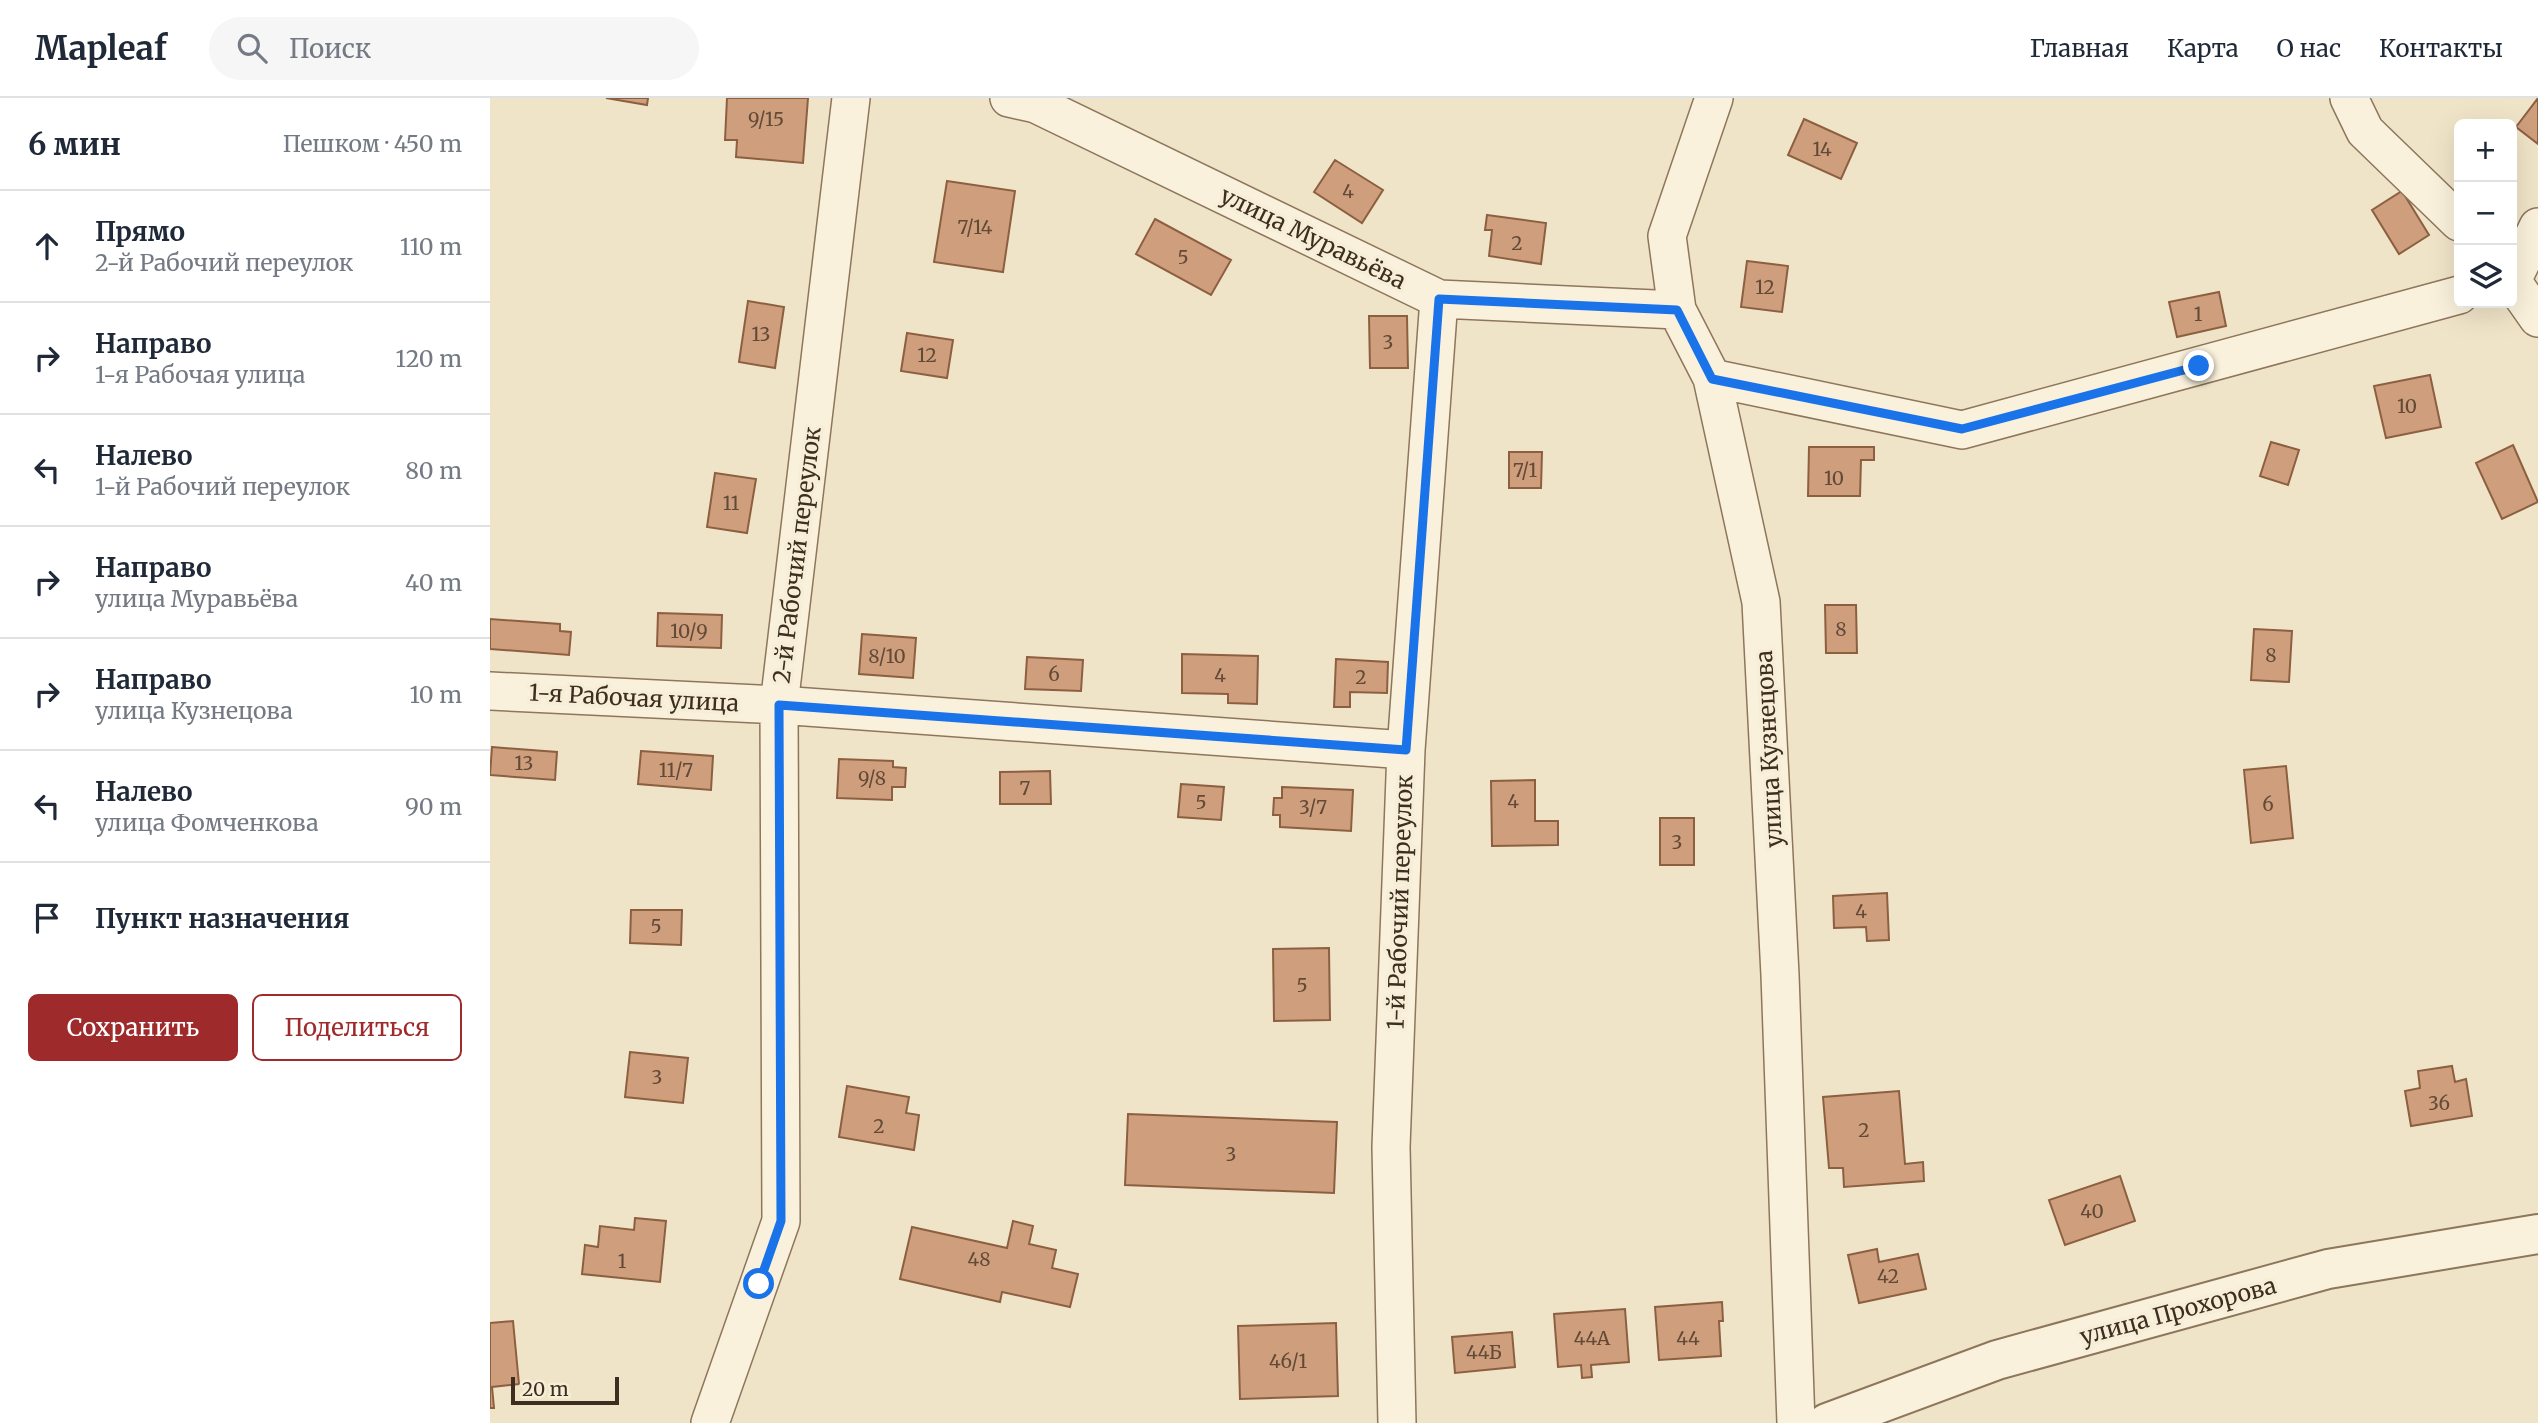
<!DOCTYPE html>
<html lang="ru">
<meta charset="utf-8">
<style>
body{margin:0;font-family:Merriweather,serif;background:#f6f6f7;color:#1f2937}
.controls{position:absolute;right:21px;top:21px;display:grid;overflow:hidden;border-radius:10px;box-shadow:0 7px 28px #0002}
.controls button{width:63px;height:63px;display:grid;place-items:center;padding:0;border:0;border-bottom:2px solid #e0e1e3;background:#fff;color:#1f2937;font:35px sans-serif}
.scale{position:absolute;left:21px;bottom:18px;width:108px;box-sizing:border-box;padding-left:7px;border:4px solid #3d2e20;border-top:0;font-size:19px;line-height:24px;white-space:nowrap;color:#3d2e20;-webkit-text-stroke:5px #f7eed8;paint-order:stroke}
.stop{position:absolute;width:21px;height:21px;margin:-16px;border:5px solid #1a73e8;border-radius:50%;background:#fff}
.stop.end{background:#1a73e8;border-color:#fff;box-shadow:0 2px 7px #0008}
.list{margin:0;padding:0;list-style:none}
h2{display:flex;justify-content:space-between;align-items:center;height:91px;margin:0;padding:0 28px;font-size:30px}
h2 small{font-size:23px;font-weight:400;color:#747a83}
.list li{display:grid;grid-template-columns:46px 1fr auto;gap:21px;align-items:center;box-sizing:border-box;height:112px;padding:0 28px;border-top:2px solid #e0e1e3}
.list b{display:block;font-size:26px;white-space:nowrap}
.list p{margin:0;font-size:23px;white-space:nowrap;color:#747a83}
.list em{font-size:23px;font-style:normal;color:#747a83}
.actions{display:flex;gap:14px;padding:21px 28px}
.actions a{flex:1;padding:16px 0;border:2px solid #9e2a2b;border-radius:10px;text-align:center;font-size:24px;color:#9e2a2b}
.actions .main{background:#9e2a2b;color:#fff}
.icon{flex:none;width:38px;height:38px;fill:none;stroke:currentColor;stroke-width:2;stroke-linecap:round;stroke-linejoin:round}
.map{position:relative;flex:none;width:2048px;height:1325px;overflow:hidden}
header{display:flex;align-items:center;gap:42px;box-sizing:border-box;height:98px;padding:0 35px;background:#fff;border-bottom:2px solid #e0e1e3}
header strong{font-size:33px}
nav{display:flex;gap:38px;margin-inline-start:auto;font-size:24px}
.search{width:490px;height:63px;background:#f6f6f7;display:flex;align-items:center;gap:18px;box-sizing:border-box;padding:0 24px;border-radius:38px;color:#747a83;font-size:26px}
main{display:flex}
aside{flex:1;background:#fff}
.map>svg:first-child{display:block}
.building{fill:#cf9f7d;stroke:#8d5f41;stroke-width:2}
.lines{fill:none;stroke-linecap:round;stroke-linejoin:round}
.minor-casing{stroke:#8d765c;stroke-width:40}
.tertiary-casing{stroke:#8d765c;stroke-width:42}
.minor{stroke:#faf1dc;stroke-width:37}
.tertiary{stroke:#faf1dc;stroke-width:38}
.route{stroke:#1a73e8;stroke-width:9}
.labels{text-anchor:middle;stroke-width:7;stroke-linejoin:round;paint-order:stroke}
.number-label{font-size:19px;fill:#624a37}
.street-label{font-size:23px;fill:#3d2e20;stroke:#f7eed8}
</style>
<header>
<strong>Mapleaf</strong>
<div class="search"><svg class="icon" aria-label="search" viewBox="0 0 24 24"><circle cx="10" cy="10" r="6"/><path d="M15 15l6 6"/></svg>Поиск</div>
<nav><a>Главная</a><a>Карта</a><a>О нас</a><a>Контакты</a></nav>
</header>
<main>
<aside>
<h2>6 мин<small>Пешком · 450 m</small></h2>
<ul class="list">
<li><svg class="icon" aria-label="ahead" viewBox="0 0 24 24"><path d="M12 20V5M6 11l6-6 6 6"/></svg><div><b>Прямо</b><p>2-й Рабочий переулок</p></div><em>110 m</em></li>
<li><svg class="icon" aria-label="right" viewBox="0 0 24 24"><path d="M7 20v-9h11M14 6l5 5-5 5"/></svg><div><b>Направо</b><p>1-я Рабочая улица</p></div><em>120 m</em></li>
<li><svg class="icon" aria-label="left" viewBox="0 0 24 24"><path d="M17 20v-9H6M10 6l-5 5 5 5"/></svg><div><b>Налево</b><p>1-й Рабочий переулок</p></div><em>80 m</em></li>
<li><svg class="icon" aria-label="right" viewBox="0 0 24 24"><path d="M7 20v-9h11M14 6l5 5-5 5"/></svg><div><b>Направо</b><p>улица Муравьёва</p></div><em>40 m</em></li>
<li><svg class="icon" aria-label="right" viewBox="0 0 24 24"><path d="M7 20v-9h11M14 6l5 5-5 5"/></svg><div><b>Направо</b><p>улица Кузнецова</p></div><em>10 m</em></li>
<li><svg class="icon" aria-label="left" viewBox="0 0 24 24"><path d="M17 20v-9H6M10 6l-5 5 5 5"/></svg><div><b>Налево</b><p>улица Фомченкова</p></div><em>90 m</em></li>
<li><svg class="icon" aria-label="arrive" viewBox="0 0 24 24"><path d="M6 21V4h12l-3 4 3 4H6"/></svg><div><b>Пункт назначения</b></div></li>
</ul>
<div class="actions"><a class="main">Сохранить</a><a>Поделиться</a></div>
</aside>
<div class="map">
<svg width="2048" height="1325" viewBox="0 0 2048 1325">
<rect width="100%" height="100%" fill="#f0e4c8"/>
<path class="building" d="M116,0H158L157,7Z
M237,0H318L313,65L246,59L247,42H235Z
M2048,0V46L2026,29Z
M1314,21L1367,45L1351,81L1298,57Z
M845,62L893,92L872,125L824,94Z
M457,83L525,93L513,174L444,164Z
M1912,93L1939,137L1909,156L1882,112Z
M997,117L1056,125L1051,166L999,158L1002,132H995Z
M665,121L741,162L721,197L646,156Z
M1257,163L1298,168L1292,214L1251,209Z
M1729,194L1736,228L1687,239L1679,204Z
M258,203L294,209L285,270L249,264Z
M879,218H917L918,270H880Z
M417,235L463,242L457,280L411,273Z
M1940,277L1951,329L1896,340L1884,288Z
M1781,344L1809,352L1798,387L1770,378Z
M2023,347L2048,404L2012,421L1986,365Z
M1319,349H1384V362H1371L1370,398H1318Z
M1019,354H1052L1051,390H1019Z
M225,375L266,381L257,435L217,429Z
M1335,507H1366L1367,555H1336Z
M168,515L232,517L231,550L167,548Z
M0,521L70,526V533L81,534L79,557L0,551Z
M1764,531L1802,533L1799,584L1761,582Z
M372,536L426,540L423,580L369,576Z
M692,556L768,558L767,606L738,605V596L692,595Z
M537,559L593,562L591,593L535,591Z
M846,561L898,564L897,595L860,594V609H844Z
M2,649L67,654L65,682L0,677Z
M151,653L223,658L221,692L148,686Z
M349,661L403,663V669L416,670L415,689H402V702L347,700Z
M1796,668L1803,740L1761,745L1754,672Z
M560,673L561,706H510V674Z
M1045,682V723H1068V747L1002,748L1001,683Z
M691,686L734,689L731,722L688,719Z
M792,689L863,692L861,733L790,729V717H783L784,700H792Z
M1170,720H1204V767H1170Z
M1397,795L1399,842L1377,843L1376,829L1344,830L1343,798Z
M141,812H192L191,847L140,845Z
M839,850L840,922L784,923L783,851Z
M140,954L198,960L193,1005L135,999Z
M1962,968L1965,984L1976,981L1982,1018L1921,1028L1915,993L1930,990L1928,973Z
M357,988L419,999L416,1015L429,1017L424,1052L349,1039Z
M1409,993L1415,1066L1433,1064L1434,1083L1354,1089L1353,1070H1339L1333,999Z
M638,1016L847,1024L844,1095L635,1087Z
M1630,1078L1645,1123L1575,1147L1559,1102Z
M145,1120L176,1123L170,1184L92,1176L95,1147L108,1149L110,1128L144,1132Z
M523,1123L543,1128L539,1146L566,1152L562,1170L588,1176L580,1209L512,1194L510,1204L410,1181L422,1129L517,1150Z
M1387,1151L1389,1164L1428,1156L1436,1191L1369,1205L1358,1157Z
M1232,1204L1233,1223H1229L1231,1258L1169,1262L1165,1209Z
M1135,1211L1139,1264L1101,1267L1102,1279L1092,1280L1091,1267L1068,1269L1064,1216Z
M23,1223L29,1286L2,1289L4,1310H0V1225Z
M846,1225L848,1298L750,1301L748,1228Z
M1022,1234L1025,1269L965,1275L962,1239Z"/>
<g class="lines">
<g class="minor-casing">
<path id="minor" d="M519,0L546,6L949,201L1187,212
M1224,0L1177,138L1187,212L1222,280L1271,504L1290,877L1306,1325
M1859,0L1875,33L1969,124
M2022,183L2048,129
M2022,183L2048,220
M1222,280L1472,332L1969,197
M0,593L289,607L916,652
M220,1325L291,1123L289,607L361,0
M907,1325L901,1049L916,652L949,201"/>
</g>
<g class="tertiary-casing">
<path id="tertiary" d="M1337,1325L1507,1262L1838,1171L2048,1136"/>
</g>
<use href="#minor" class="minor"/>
<use href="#tertiary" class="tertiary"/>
</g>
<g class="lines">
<path class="route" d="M269,1186L291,1123L289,607L916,652L949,201L1187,212L1222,281L1472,331L1709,268"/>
</g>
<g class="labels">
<g class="number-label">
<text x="276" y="28">9/15</text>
<text x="1332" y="58">14</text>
<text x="858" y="100">4</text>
<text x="485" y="136">7/14</text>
<text x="1027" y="152">2</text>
<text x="693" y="166">5</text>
<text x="1275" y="196">12</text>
<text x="1708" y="223">1</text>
<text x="271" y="243">13</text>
<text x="898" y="251">3</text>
<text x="437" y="264">12</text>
<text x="1917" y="315">10</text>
<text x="1035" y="379">7/1</text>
<text x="1344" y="387">10</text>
<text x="241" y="412">11</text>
<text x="1351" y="538">8</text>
<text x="199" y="540">10/9</text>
<text x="1781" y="564">8</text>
<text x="397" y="565">8/10</text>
<text x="564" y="583">6</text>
<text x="730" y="584">4</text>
<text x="871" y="586">2</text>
<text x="34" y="672">13</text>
<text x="186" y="679">11/7</text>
<text x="382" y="687">9/8</text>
<text x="535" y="697">7</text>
<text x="1023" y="710">4</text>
<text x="711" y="711">5</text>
<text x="1778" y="713">6</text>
<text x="823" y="716">3/7</text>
<text x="1187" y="751">3</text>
<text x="1371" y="820">4</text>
<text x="166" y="835">5</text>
<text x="812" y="894">5</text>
<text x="167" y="986">3</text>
<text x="1949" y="1012">36</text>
<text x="389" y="1035">2</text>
<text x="1374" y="1039">2</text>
<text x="741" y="1063">3</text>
<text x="1602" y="1120">40</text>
<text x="489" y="1168">48</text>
<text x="132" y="1170">1</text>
<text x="1398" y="1185">42</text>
<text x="1102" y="1247">44А</text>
<text x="1198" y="1247">44</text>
<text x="994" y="1261">44Б</text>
<text x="798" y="1270">46/1</text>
</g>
<g class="street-label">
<text transform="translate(823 140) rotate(26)" y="8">улица Муравьёва</text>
<text transform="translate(307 457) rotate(-83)" y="8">2-й Рабочий переулок</text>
<text transform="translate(144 600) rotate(3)" y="8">1-я Рабочая улица</text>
<text transform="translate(1279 651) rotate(-93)" y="8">улица Кузнецова</text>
<text transform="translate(910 804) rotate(-88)" y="8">1-й Рабочий переулок</text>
<text transform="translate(1688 1213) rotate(-15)" y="8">улица Прохорова</text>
</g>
</g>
</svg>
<div class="controls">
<button>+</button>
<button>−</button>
<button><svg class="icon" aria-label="layers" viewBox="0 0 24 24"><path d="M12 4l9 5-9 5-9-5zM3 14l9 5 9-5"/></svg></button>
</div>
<div class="scale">20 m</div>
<div class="stop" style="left:269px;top:1186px"></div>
<div class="stop end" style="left:1709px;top:268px"></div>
</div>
</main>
